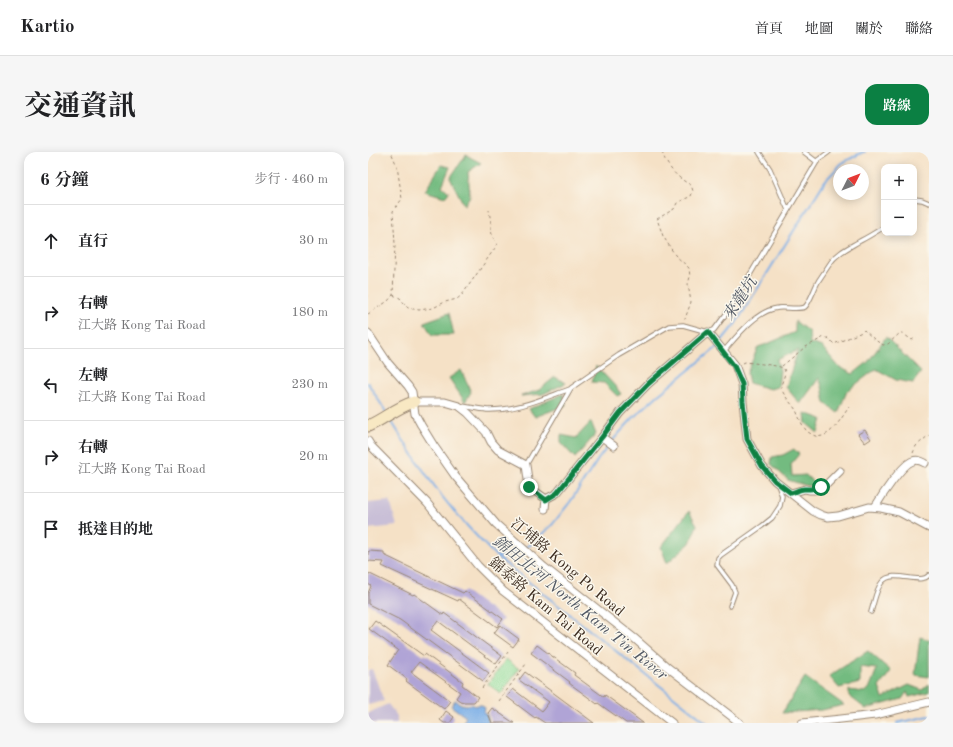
<!DOCTYPE html>
<html lang="zh-TW">
<meta charset="utf-8">
<style>
body{margin:0;font-family:"Old Standard TT","Noto Serif TC",serif;background:#f6f6f6;color:#202124}
.controls{position:absolute;right:12px;top:12px;display:grid;overflow:hidden;border-radius:8px;box-shadow:0 2px 10px #0003}
.controls button{width:36px;height:36px;display:grid;place-items:center;padding:0;border:0;border-bottom:1px solid #e0e0e0;background:#fff;color:#202124;font:20px sans-serif}
.compass{position:absolute;left:465px;top:12px;width:36px;height:36px;border-radius:50%;background:#fff;box-shadow:0 2px 10px #0003;rotate:48deg}
.stop{position:absolute;width:12px;height:12px;margin:-9px;border:3px solid #0b8043;border-radius:50%;background:#fff}
.stop.end{background:#0b8043;border-color:#fff;box-shadow:0 1px 4px #0008}
.list{margin:0;padding:0;list-style:none}
h2{display:flex;justify-content:space-between;align-items:center;height:52px;margin:0;padding:0 16px;font-size:17px}
h2 small{font-size:13px;font-weight:400;color:#757577}
.list li{display:grid;grid-template-columns:26px 1fr auto;gap:12px;align-items:center;box-sizing:border-box;height:72px;padding:0 16px;border-top:1px solid #e0e0e0}
.list b{display:block;font-size:15px;white-space:nowrap}
.list p{margin:0;font-size:13px;white-space:nowrap;color:#757577}
.list em{font-size:13px;font-style:normal;color:#757577}
.icon{flex:none;width:22px;height:22px;fill:none;stroke:currentColor;stroke-width:2;stroke-linecap:round;stroke-linejoin:round}
.map{position:relative;flex:none;width:561px;height:571px;overflow:hidden;border-radius:12px}
header{display:flex;align-items:center;gap:24px;box-sizing:border-box;height:56px;padding:0 20px;background:#fff;border-bottom:1px solid #e0e0e0}
header strong{font-size:19px}
nav{display:flex;gap:22px;margin-inline-start:auto;font-size:14px}
.intro{display:flex;align-items:center;justify-content:space-between;box-sizing:border-box;height:96px;padding:0 24px}
h1{margin:0;font-size:28px}
.button{padding:10px 18px;border-radius:12px;background:#0b8043;color:#fff;font-size:14px;font-weight:700}
main{display:flex;gap:24px;padding:0 24px}
aside{flex:1;background:#fff;border-radius:12px;box-shadow:0 2px 10px #0003}
.map>svg:first-child{display:block}
.industrial{fill:#c9bfd7}
.green{fill:#8fdb98;stroke:#65825b}
.forest{fill:#73bb80;stroke:#57724f}
.water{fill:#7aaee7;stroke:#5a6c82}
.lines{fill:none;stroke-linecap:round;stroke-linejoin:round}
.stream{stroke:#7aaee7;stroke-width:2}
.building{fill:#b0a4d6}
.lane-casing{stroke:#988672;stroke-width:5.5}
.street-casing{stroke:#988672;stroke-width:9}
.secondary-casing{stroke:#988672;stroke-width:13}
.path{stroke:#988672;stroke-width:1;stroke-dasharray:3 3;stroke-linecap:butt}
.lane{stroke:#fff;stroke-width:3.5}
.street{stroke:#fff;stroke-width:7}
.secondary{stroke:#f8e8c3;stroke-width:11}
.route{stroke:#0b8043;stroke-width:5}
.labels{text-anchor:middle;stroke-width:3;stroke-linejoin:round;paint-order:stroke}
.street-label{font-size:15px;fill:#3b2a1e;stroke:#fbf7ec}
.water-label{font-size:16px;font-style:italic;fill:#515864;stroke:#fbf7ec}
</style>
<header>
<strong>Kartio</strong>
<nav><a>首頁</a><a>地圖</a><a>關於</a><a>聯絡</a></nav>
</header>
<div class="intro"><h1>交通資訊</h1><a class="button">路線</a></div>
<main>
<aside>
<h2>6 分鐘<small>步行 · 460 m</small></h2>
<ul class="list">
<li><svg class="icon" aria-label="ahead" viewBox="0 0 24 24"><path d="M12 20V5M6 11l6-6 6 6"/></svg><div><b>直行</b></div><em>30 m</em></li>
<li><svg class="icon" aria-label="right" viewBox="0 0 24 24"><path d="M7 20v-9h11M14 6l5 5-5 5"/></svg><div><b>右轉</b><p>江大路 Kong Tai Road</p></div><em>180 m</em></li>
<li><svg class="icon" aria-label="left" viewBox="0 0 24 24"><path d="M17 20v-9H6M10 6l-5 5 5 5"/></svg><div><b>左轉</b><p>江大路 Kong Tai Road</p></div><em>230 m</em></li>
<li><svg class="icon" aria-label="right" viewBox="0 0 24 24"><path d="M7 20v-9h11M14 6l5 5-5 5"/></svg><div><b>右轉</b><p>江大路 Kong Tai Road</p></div><em>20 m</em></li>
<li><svg class="icon" aria-label="arrive" viewBox="0 0 24 24"><path d="M6 21V4h12l-3 4 3 4H6"/></svg><div><b>抵達目的地</b></div></li>
</ul>
</aside>
<div class="map">
<svg width="561" height="571" viewBox="0 0 561 571">
<rect width="100%" height="100%" fill="#fbf7ec"/>
<filter id="ink" filterUnits="userSpaceOnUse"><feTurbulence type="fractalNoise" baseFrequency=".025" numOctaves="2"/><feDisplacementMap in="SourceGraphic" scale="8" xChannelSelector="R" yChannelSelector="G"/><feConvolveMatrix kernelMatrix="1 2 1 2 8 2 1 2 1" color-interpolation-filters="sRGB"/></filter>
<filter id="wash" filterUnits="userSpaceOnUse"><feTurbulence type="fractalNoise" baseFrequency=".012" numOctaves="4" result="noise"/><feDisplacementMap in="SourceGraphic" scale="16" xChannelSelector="R" yChannelSelector="G"/><feGaussianBlur stdDeviation="0.9" result="paint"/><feColorMatrix in="noise" values="0 0 0 0 0 0 0 0 0 0 0 0 0 0 0 0 0 1.4 0 .05"/><feComposite in="paint" operator="in"/></filter>
<g filter="url(#wash)">
<rect width="100%" height="100%" fill="#f5e1c6"/>
<path class="industrial" d="M22,349L29,374L0,377V351Z
M4,517L16,549L0,553V518Z
M20,552L29,564V571H0V561Z"/>
<path class="green" d="M138,507L151,517L133,542L120,532Z"/>
<path class="forest" d="M98,3L113,11L100,20L102,44L96,53L82,26Z
M73,13L82,15L74,34L81,40L77,45L57,39Z
M81,161L86,183H64L56,170Z
M427,169L441,180L442,191L454,195L471,215L485,222L500,210L518,185L553,220L545,231L528,228L508,217L479,239L470,261L457,251L454,234L451,226L432,252L418,235L430,198L409,208L412,218L410,235L402,237L381,231L379,221L390,195L399,192L427,180Z
M228,214L248,235L253,242L249,244L236,231L224,230Z
M93,218L103,240L97,250L81,226Z
M187,225L198,231L175,242L153,244L171,238Z
M195,242L198,253L167,265L161,257Z
M437,261L454,267L450,281L438,271Z
M223,270L228,282L207,306L193,291V283L208,286Z
M426,297L431,302L423,312L424,324L438,323L447,332L440,334L420,328L403,312L404,305L415,303Z
M321,359L329,373L322,391L299,411L293,395Z
M552,485L561,488V525L547,523Z
M500,499L523,519L511,535L515,546L541,533L554,538L561,532V540L541,545L539,540L534,547L498,557L481,544V538L496,540L501,537L509,517L492,515V531L471,536L461,524Z
M437,525L476,553L454,558L414,561Z"/>
<path class="water" d="M87,548L93,552L99,553L104,552L107,554L109,553H114L117,556L116,561L119,563L121,571H94L98,565L83,554Z"/>
<g class="lines">
<path class="stream" d="M0,231L18,260
M22,267C38,293 55,319 73,343C90,365 109,385 129,405L339,571
M129,405L149,400L162,393L184,373L202,350L231,306L245,288L266,265L289,244L347,197L368,171L457,29L474,11L495,0H497
M529,571L561,564"/>
</g>
<g id="blocks">
<path class="building" d="M497,278L503,287L497,291L490,282Z
M1,399L16,400V403L95,441L97,439L135,467L129,475L91,447L90,449L14,414L16,410L0,409V400Z
M0,421L45,443L46,442L75,463L76,461L134,504L128,512L70,469L63,478L121,521L115,529L32,468L0,452V441L3,434L0,432Z
M7,469L56,504L57,502L95,530L94,533L110,545L106,550H96L92,549L88,546L92,540L51,510L43,520L82,549L76,557L38,529L39,527L20,513L30,498L1,477Z
M132,473L151,487L145,495L126,481Z
M169,493L207,521L206,523L236,545L237,543L275,571H258L230,551L229,552L224,548L201,531L202,530L163,501Z
M157,520L187,542L226,571H177L168,565L167,566L139,545L145,537L174,559L181,550L151,528Z
M124,556L146,571H124L120,561Z
M78,559L86,565L82,571H76L72,568Z"/>
</g>
</g>
<g filter="url(#ink)">
<use href="#blocks" fill-opacity="0" stroke="#988672" stroke-width="1"/>
<g class="lines">
<g class="lane-casing">
<path id="lane" d="M391,0L402,17L420,58
M436,0L449,10
M546,47L554,48L561,51
M356,199C369,184 389,158 410,156C417,155 431,158 437,155C442,151 447,134 451,128C455,122 459,116 463,110C470,100 482,95 492,89C500,85 508,80 516,75
M94,254C102,255 110,257 119,258C148,259 176,246 202,237
M158,313L203,236L251,203L301,174L315,173L340,180L346,178L361,158L450,8L461,0
M362,454L367,440L364,433L349,413L350,406L353,403L394,374L404,366L412,354L414,344L410,333
M503,460C506,451 508,437 514,430C525,416 552,434 561,423"/>
</g>
<g class="street-casing">
<path id="street" d="M0,181L20,211L40,234L44,240L47,262L53,273L66,294L87,324L128,372L176,415L266,486L298,514L372,571
M46,250H77L91,254L100,261L118,280L123,290L130,298L158,313L161,335L178,347L189,341L234,285L252,261L280,232L340,180L367,213L374,232L375,250L379,287L394,314L407,329L445,359L453,363L460,365L470,364L501,355L513,356L531,360L561,376
M234,285L246,294
M0,289L3,294L59,351L110,414L135,439L304,571
M423,341L437,337L442,338H447L459,332L472,319
M507,355C513,345 534,312 545,309C549,307 553,309 557,311
M177,357L178,347
M434,571L473,567L507,563L561,550"/>
</g>
<g class="secondary-casing">
<path id="secondary" d="M0,274C16,267 29,255 46,250"/>
</g>
<path class="path" d="M294,0C299,15 309,26 323,33L325,39L323,44L309,51L306,57L289,67L295,84L307,103L321,116L322,125L320,132L323,150L317,167
M25,143L32,146L40,156L51,158L65,156L77,150L89,147L94,143L127,96L129,92L124,83L123,77V71L121,58
M0,162L20,149L25,143L27,92L25,59L34,47L29,14L23,0
M375,211L377,210C383,211 413,213 416,217C419,222 413,230 413,235C414,242 424,252 428,258C431,265 433,272 438,278C439,280 442,281 445,283C460,291 474,265 481,255
M414,214L436,196L456,185L460,186L466,192L494,180L496,178L507,188L515,193L520,192L532,181H534L544,188L548,185
M545,301L548,294L561,283
M114,536L140,500
M131,549L158,512"/>
<use href="#lane" class="lane"/>
<use href="#street" class="street"/>
<use href="#secondary" class="secondary"/>
</g>
</g>
<g class="lines" filter="url(#ink)">
<path class="route" d="M161,335L178,348L189,341L234,285L252,261L280,232L340,180L366,214L374,232L375,250L379,287L394,314L407,329L423,341C427,340 432,337 436,337C444,337 445,338 453,335"/>
</g>
<g class="labels">
<g class="street-label">
<text transform="translate(200 415) rotate(40)" y="5">江埔路 Kong Po Road</text>
<text transform="translate(178 454) rotate(40)" y="5">錦泰路 Kam Tai Road</text>
</g>
<g class="water-label">
<text transform="translate(371 146) rotate(-57)" y="6">來龍坑</text>
<text transform="translate(213 455) rotate(39)" y="6">錦田北河 North Kam Tin River</text>
</g>
</g>
</svg>
<div class="controls">
<button>+</button>
<button>−</button>
</div>
<svg class="compass" viewBox="-18 -18 36 36"><path d="M0-13l5 13h-10z" fill="#e53935"/><path d="M0 13l5-13h-10z" fill="#757577"/></svg>
<div class="stop" style="left:453px;top:335px"></div>
<div class="stop end" style="left:161px;top:335px"></div>
</div>
</main>
